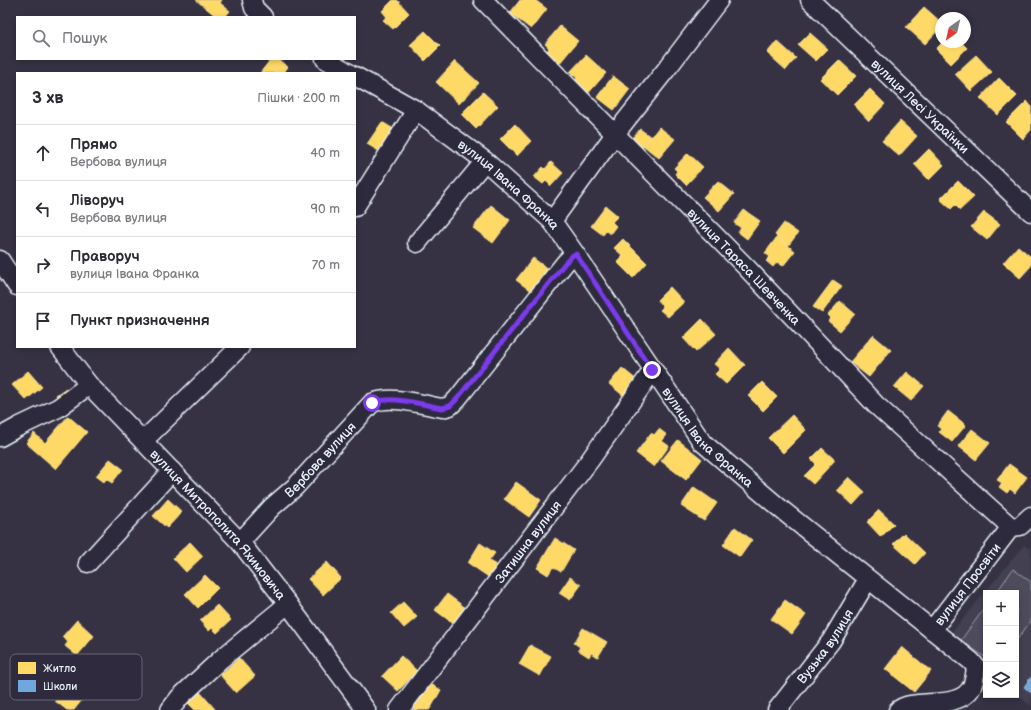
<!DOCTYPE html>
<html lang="uk">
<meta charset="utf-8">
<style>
body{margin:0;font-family:"Balsamiq Sans",sans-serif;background:#f2f2f3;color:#2b2b33}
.controls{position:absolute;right:12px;bottom:12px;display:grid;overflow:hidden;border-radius:0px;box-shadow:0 2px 6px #0003}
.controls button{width:36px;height:36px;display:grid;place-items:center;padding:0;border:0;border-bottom:1px solid #e1e1e2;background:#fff;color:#2b2b33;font:20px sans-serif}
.compass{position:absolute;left:935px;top:12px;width:36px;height:36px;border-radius:50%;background:#fff;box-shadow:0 2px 6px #0003;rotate:214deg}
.stop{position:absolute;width:12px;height:12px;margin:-9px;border:3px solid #7c3aed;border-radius:50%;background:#fff}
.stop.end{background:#7c3aed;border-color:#fff;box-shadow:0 1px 4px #0008}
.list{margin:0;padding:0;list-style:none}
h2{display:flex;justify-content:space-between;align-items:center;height:52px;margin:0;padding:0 16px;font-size:17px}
h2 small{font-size:13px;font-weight:400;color:#7c7c81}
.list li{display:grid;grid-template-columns:26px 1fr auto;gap:12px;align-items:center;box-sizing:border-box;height:56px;padding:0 16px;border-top:1px solid #e1e1e2}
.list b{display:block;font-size:15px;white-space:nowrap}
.list p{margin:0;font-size:13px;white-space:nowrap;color:#7c7c81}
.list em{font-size:13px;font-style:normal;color:#7c7c81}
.icon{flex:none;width:22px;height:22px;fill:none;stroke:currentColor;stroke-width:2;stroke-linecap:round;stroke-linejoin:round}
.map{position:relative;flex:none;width:1031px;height:710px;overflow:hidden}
.search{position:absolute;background:#fff;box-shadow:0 2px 6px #0003;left:16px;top:16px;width:340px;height:44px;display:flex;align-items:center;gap:10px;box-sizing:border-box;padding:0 14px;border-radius:0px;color:#7c7c81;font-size:15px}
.panel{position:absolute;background:#fff;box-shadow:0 2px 6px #0003;left:16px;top:72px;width:340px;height:276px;border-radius:0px}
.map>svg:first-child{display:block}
.built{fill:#433f51}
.green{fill:#4d4b5c;stroke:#9a9eaa}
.homes{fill:#ffd966;stroke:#f8e092}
.schools{fill:#6fa8dc;stroke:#93bee4}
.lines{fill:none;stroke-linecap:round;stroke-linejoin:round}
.minor-casing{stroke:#e8f1f8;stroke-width:21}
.minor{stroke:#2f2a3d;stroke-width:18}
.route{stroke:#7c3aed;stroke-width:5}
.labels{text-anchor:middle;stroke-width:4;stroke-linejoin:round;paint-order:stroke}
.street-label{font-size:13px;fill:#e8f1f8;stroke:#2f2a3d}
.key{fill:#2f2a3d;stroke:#666675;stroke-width:1}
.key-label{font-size:11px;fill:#e8f1f8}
</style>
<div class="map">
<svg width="1031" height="710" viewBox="0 0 1031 710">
<rect width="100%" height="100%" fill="#363244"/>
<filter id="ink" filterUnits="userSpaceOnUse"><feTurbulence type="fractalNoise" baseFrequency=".025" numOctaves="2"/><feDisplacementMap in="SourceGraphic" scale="8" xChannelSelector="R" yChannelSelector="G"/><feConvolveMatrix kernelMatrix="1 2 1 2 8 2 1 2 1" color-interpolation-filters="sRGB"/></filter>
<g filter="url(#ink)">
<path class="built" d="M1024,545L1029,549L1031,547V706L1016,694V593H986V668L948,637Z"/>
<path class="green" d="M1013,569L1031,582V621L1016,641V593H996Z
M986,606V658L961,640Z"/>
<path class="homes" d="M196,0H222L220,3L230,11L225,17H217Z
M393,0H397L409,13L393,29L383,20L387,17L382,11Z
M520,0H535L547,9L531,29L510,13Z
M924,7L941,22V27L925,44L906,27Z
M560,26L578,41L559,64L546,53L549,48L545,44Z
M425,31L440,46L425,61L410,45Z
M810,33L828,49L816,61L798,45Z
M777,41L796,58L786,70L767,53Z
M943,42H961L967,48L951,64L936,49Z
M586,55L606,73L586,96L572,84L577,78L570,72Z
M976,55L992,72L971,91L955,74Z
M271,59H277L288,67L283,73H260Z
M839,60L856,76L837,95L820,79Z
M455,61L479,83L459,104L436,82Z
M613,76L630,89L614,110L597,97Z
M999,78L1017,96L998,115L980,98Z
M870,89L885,104L869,121L854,105Z
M483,92L498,106L476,129L461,114Z
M1027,101L1031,106V130L1023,139L1006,122Z
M900,121L917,136L899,156L882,141Z
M382,122L397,131L382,153L367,144Z
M515,124L531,141L517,156L500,139Z
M659,127L675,139L659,158L644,146Z
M640,129L651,137L638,153L627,144Z
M929,149L944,165L929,180L914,164Z
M688,153L703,167L686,185L675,174L677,171L674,168Z
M551,162L563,173L551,186L546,181L543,184L534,177L543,167L545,169Z
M718,181L734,194L719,211L703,197Z
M958,181L974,197L960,210L955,205L951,209L940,199Z
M491,205L510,220L493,243L473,228Z
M606,206L618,216L612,222L616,226L610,234L606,231L603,235L591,226Z
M744,210L760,221L747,239L738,232L741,228L734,223Z
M984,212L1000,224L987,240L971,227Z
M784,223L798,233L788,246L775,235Z
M777,237L795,251L783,266L777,262L773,267L766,261L770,257L765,253Z
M623,239L647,263L633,278L617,262L623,256L614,248Z
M1018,246L1031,257V266L1020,278L1003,263Z
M533,258L552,272L535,294L516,280Z
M833,280L842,286L822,313L813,307Z
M670,287L684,302L668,317L660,310L663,307L657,300Z
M840,301L855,314L840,331L828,321L831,318L828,315Z
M702,319L716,334L696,352L683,338Z
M873,335L891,350L869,377L850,362Z
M729,348L745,365L726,384L715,374L720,369L714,364Z
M622,368L638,381L625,397L609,384Z
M28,371L42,387L26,400L12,385Z
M907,372L924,386L911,401L894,387Z
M762,382L777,397L763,411L748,396Z
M66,388L72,395L62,402L56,395Z
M948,411L966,425L952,442L939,432L941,429L937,426Z
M792,415L806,430L783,453L768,438Z
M68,416L87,432L56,469L26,443L34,433L45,443Z
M659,429L667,435L662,441L669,446L654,467L636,453L651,433L654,435Z
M972,429L990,443L976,460L958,446Z
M678,440L702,459L686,480L661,461Z
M822,448L835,460L813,484L804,476L816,464L811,459Z
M110,459L123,469L112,483L106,479L104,482L96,476Z
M1009,464L1027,477L1015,493L1010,489L1007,493L999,487L1002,483L997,480Z
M849,477L865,492L853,505L837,490Z
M516,482L541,500L529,517L504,499Z
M694,487L717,503L704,521L681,506Z
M168,499L182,512L167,528L153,516Z
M879,510L894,524L881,537L867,522Z
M735,527L752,540L740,557L723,545Z
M904,533L925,553L915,564L893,544Z
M555,538L574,550L561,572L553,567L548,575L537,568Z
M190,542L203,556L186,572L173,558Z
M480,543L495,553L489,561L498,566L490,578L468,563Z
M327,562L341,578L323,595L308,579Z
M205,575L218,588L198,608L185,594Z
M570,577L581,585L570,600L559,593Z
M447,594L467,609L455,625L435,610Z
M785,600L806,615L792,634L771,619Z
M403,602L417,617L404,628L391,613Z
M217,605L231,620L217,633L212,628L209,631L200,621Z
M77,620L94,636L77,656L65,646L68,642L62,637Z
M583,628L607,642L598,657L591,653L589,657L578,650L580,647L574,643Z
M530,645L551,656L540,676L519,664Z
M902,647L931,671L914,692L885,669Z
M401,656L417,671L398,691L382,676Z
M239,658L255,676L236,693L220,675Z
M69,682L86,695L74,710H67L55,701Z
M429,683L441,690L432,706L420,699Z
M200,692L215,709L214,710H195L188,703Z
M420,699L432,706L429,710H413Z"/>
<path class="schools" d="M1031,677V693L1024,687Z"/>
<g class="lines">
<g class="minor-casing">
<g id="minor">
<path d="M252,0L254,8L263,17"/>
<path id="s1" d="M483,0L746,267L876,405L1011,527"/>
<path id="s2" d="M810,0L1031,212"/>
<path d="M325,59L349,73"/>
<path id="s3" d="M355,76L416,110L485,161L552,221L576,255L702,442L782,510L971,661L976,667C975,674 975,680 972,686C964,705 935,702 918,704C910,705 905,705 898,710"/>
<path d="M355,207L416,110"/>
<path d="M552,221L615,134L669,66L719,0"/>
<path d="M417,243L485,161"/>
<path d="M0,260L17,286"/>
<path id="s4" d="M60,347L89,385L240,542L288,604L366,710"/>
<path d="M0,437L18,427L58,408L89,385"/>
<path d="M143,441L240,347"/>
<path id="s5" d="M240,542L272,507L295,487L372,403C392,395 420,404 442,408L450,406L457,399L565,263L573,255H576"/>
<path d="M88,563L172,471"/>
<path id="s6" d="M932,630L1011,527L1020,526L1031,516"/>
<path d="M170,710L180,697L221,659L288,604"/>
<path id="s7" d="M399,710L590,460L653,370"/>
<path id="s8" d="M777,710L831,641L868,579"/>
</g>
</g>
<use href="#minor" class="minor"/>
</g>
</g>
<g class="lines" filter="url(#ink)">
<path class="route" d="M372,403C392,395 420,404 442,408L450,406L457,399L565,263L573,255L576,254L652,370"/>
</g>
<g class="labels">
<g class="street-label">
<text dy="5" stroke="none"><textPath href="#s2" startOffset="153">вулиця Лесі Українки</textPath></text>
<text dy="5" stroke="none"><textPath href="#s3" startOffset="189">вулиця Івана Франка</textPath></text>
<text dy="5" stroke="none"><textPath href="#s1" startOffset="373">вулиця Тараса Шевченка</textPath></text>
<text dy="5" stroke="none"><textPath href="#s3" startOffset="513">вулиця Івана Франка</textPath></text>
<text dy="5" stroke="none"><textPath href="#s5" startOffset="115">Вербова вулиця</textPath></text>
<text dy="5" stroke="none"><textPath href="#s4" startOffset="238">вулиця Митрополита Яхимовича</textPath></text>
<text dy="5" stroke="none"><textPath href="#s7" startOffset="212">Затишна вулиця</textPath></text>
<text dy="5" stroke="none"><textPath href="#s6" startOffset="58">вулиця Просвіти</textPath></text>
<text dy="5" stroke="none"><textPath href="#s8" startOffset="80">Вузька вулиця</textPath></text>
</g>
</g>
<rect x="10" y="654" width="132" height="46" rx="6" class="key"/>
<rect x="18" y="662" width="18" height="12" fill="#ffd966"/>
<rect x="18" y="680" width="18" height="12" fill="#6fa8dc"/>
<g class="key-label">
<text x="43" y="672">Житло</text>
<text x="43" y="690">Школи</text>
</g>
</svg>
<div class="controls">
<button>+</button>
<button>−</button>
<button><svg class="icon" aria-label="layers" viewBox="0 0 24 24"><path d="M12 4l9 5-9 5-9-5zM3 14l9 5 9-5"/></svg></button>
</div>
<svg class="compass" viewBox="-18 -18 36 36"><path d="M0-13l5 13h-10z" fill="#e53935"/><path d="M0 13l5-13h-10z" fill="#7c7c81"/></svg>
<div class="stop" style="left:372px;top:403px"></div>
<div class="stop end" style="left:652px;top:370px"></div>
<div class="search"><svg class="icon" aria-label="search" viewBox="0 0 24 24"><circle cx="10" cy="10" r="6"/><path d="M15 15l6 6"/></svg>Пошук</div>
<section class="panel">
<h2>3 хв<small>Пішки · 200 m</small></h2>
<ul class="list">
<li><svg class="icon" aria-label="ahead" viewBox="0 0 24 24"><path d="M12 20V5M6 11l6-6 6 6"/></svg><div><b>Прямо</b><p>Вербова вулиця</p></div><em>40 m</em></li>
<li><svg class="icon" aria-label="left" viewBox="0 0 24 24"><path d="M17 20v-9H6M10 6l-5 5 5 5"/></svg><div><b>Ліворуч</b><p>Вербова вулиця</p></div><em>90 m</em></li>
<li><svg class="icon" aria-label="right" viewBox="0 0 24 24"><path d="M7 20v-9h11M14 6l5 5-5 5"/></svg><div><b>Праворуч</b><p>вулиця Івана Франка</p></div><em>70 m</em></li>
<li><svg class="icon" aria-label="arrive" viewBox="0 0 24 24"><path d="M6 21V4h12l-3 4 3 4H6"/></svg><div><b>Пункт призначення</b></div></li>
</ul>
</section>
</div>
